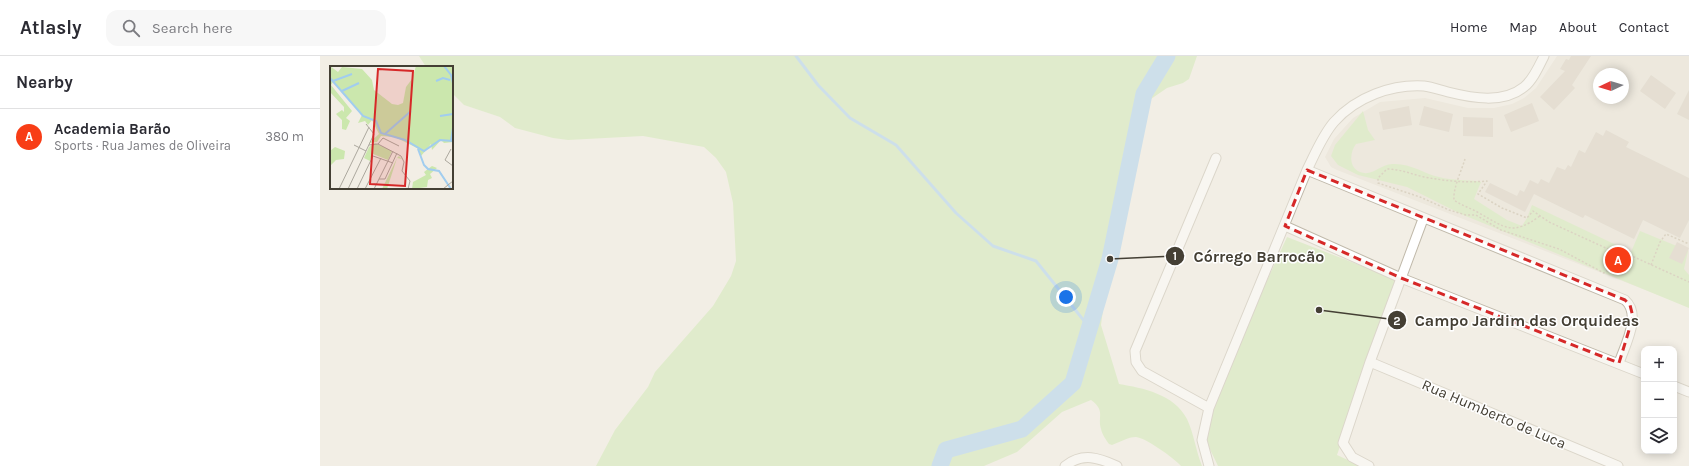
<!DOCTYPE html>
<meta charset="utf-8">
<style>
body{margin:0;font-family:Karla,sans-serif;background:#f7f7f7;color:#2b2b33}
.controls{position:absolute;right:12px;bottom:12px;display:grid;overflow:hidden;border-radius:8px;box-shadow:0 2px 10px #0003}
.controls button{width:36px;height:36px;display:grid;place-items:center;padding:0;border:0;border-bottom:1px solid #e1e1e2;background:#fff;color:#2b2b33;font:20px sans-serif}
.compass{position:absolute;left:1273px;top:12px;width:36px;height:36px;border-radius:50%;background:#fff;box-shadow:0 2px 10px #0003;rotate:266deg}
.you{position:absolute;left:746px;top:241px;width:14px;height:14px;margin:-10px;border:3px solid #fff;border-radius:50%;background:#1a73e8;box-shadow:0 0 0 6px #1a73e833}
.badge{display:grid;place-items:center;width:26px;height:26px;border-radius:50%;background:#f83d16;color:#fff;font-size:13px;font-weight:700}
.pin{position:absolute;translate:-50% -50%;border:2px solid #fff;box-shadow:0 1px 4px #0006}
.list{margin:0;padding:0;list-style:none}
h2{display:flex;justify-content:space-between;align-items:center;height:52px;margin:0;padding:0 16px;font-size:17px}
h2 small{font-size:13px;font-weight:400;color:#7c7c81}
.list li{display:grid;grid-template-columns:26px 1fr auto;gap:12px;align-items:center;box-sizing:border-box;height:56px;padding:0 16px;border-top:1px solid #e1e1e2}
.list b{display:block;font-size:15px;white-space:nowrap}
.list p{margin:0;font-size:13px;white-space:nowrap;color:#7c7c81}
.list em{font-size:13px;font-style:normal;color:#7c7c81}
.icon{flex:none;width:22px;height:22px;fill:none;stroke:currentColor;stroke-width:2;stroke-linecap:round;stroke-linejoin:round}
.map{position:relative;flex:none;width:1369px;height:410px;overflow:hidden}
header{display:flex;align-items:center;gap:24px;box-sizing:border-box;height:56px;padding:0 20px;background:#fff;border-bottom:1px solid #e1e1e2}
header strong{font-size:19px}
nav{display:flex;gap:22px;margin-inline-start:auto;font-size:14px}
.search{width:280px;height:36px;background:#f7f7f7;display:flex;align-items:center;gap:10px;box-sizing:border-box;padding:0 14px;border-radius:12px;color:#7c7c81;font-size:15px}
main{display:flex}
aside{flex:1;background:#fff}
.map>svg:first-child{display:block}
.residential{fill:#e6e0d3;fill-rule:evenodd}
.green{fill:#cbe7ad}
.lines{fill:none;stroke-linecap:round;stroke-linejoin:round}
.stream{stroke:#a1cdef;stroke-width:3}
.river{stroke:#a1cdef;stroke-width:17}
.building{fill:#d4caba}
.street-casing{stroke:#c0b9aa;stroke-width:11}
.path{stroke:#bfb299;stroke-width:1.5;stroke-dasharray:2 2;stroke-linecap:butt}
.street{stroke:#fff;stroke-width:9}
.marked{fill:none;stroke:#d62828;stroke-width:3;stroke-dasharray:8 5;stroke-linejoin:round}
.labels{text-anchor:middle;stroke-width:3;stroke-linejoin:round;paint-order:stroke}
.street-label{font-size:15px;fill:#443f34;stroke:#fff}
.inset-river{fill:none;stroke:#a1cdef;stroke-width:2}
.inset-road{fill:none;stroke:#aca89e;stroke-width:1}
.view{fill:#d62828;fill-opacity:0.15;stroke:#d62828;stroke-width:2}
.inset-edge{fill:none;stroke:#443f34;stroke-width:2}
.leader{fill:none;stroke:#443f34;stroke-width:1.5}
.callout-dot{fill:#443f34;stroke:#fff;stroke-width:1.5}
.mark-label{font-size:12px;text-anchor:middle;font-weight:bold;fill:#fff}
.callout-label{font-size:16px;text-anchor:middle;font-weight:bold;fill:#443f34;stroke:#fff;stroke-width:3;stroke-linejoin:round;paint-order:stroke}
</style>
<header>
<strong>Atlasly</strong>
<div class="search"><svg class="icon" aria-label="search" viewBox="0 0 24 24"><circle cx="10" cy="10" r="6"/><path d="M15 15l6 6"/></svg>Search here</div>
<nav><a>Home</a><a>Map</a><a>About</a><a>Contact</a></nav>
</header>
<main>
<aside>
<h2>Nearby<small></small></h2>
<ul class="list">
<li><span class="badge">A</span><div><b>Academia Barão</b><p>Sports · Rua James de Oliveira</p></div><em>380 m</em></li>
</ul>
</aside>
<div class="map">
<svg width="1369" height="410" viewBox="0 0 1369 410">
<rect width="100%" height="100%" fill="#f2eee5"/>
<path class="residential" d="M1237,0H1369V251L1017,114L1011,111L1005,101L1014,83L1033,62L1060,46L1105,42L1148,52H1174L1192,48L1204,42L1216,32ZM1279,18H1303V42H1279Z"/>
<path class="green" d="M99,0H877L869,23L863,27L847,32L831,43L808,82L803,99L802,126L794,150L791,169L786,231L781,269L799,328C823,332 854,338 867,363C874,378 876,395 882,410H861C854,402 826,382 816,381C808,381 800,386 792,389L789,388C786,384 782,378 781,373C777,360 786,355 771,344L742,356L697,396L664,410H276L295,374L328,331L335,316L393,250L411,220L416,205L413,147L406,116L396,102L384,91L323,80L248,84L233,82L195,72L180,61L144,49L132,37V11H106Z
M1043,55L1048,74L1055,84L1036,88C1030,96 1028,111 1040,116C1052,121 1061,108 1072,108C1091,107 1102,117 1119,121C1132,125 1148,123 1161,126L1154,143L1187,164L1202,170L1207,162L1212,149L1311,196L1320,175L1364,193L1368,195L1364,213L1369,219V252L1141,158L1087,131L1038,119L1018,109L1011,100L1015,89Z
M967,181L1078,224L1017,399L1041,410H898L886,385L891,346Z"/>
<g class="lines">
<path class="stream" d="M476,0L498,29L530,62L576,89L636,157L673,190L716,205L769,271"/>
<path class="river" d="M620,410L626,394L702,373L753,327L790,203L824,38L847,0"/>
</g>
<path class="building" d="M1251,0H1271L1252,29L1255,32L1234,54L1220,41L1245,15L1240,13L1246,3L1249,4Z
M1331,19L1356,37L1345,53L1320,35Z
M1369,34V64L1357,58Z
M1212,47L1219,65L1191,76L1184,59Z
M1089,50L1092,69L1063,74L1059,56Z
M1104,50L1133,58L1129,76L1099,69Z
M1143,61L1173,62V81L1143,80Z
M1286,74L1309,86L1306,91L1369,122V164L1360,182L1323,164L1314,183L1265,159L1263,162L1214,138L1205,156L1165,136L1170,127L1197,140L1200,134L1204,136L1210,124L1218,128L1221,123L1229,127L1237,111L1245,114L1248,109L1251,111L1259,94L1265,97L1276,76L1283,80Z
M1357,186L1369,192L1362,208L1349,202Z"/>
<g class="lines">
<g class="street-casing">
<path id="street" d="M987,114L1305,244C1322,259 1305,289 1299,307
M965,170L1081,222L1324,318
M1050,306L1298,410
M1354,330L1369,336
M889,352L822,315L816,306L815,295L896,102
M745,410C763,396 779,402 797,410
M889,410L882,384L889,352L987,114C995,98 1002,80 1014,66C1036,41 1072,28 1104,30C1112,31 1120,34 1128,36C1152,42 1183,48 1204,31C1213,24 1219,10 1224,0
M1049,410L1032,401L1023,387L1050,306L1103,163"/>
</g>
<path class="path" d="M1145,103C1141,116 1133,132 1134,144C1142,150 1151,152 1159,157C1186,172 1192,180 1220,160
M1331,209L1340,186L1346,178L1369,188
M1294,212L1293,198L1288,193L1229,166L1213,155L1207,162L1182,152L1158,138L1167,125C1145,127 1126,125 1104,121C1091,118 1080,113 1067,113L1058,122V127L1100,141L1129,154L1146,159H1156L1181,174L1239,193L1284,217L1291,212L1297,213L1299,210H1303L1308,200H1312L1369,226"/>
<use href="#street" class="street"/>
</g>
<path d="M0 0H1369V410H0ZM987,114L1305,244L1310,249L1313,261L1299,307L1081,222L965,170Z" fill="#f2eee5" fill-opacity=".55" fill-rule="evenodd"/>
<path class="marked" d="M987,114L1305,244L1310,249L1313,261L1299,307L1081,222L965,170Z"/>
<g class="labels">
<g class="street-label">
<text transform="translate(1174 358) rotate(23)" y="5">Rua Humberto de Luca</text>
</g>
</g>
<g transform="translate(10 10)">
<rect width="123" height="123" fill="#f2eee5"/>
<path d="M0,0L8,6L12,1L32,3L42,14L44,24L62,38L68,39L73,37L76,21L82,13L86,0H123V76L114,77L111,74L102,84L101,78L91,90L87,82L65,71L51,70L47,76L39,77L49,68L42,54L38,59L35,55L28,57L32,49L3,16L1,19L22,45L16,52L20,55L16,64L12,63V54L6,48L12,44L14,46V41L0,26ZM45,77L62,85L58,94L43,88L40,95L34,92L39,81ZM5,81L15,85L14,93L6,94L0,100V85ZM69,90L72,93L67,92L57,123H52L67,92ZM102,100L107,102L100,108L102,112L98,114L97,121L82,123L83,116L96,109L94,106Z" fill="#cbe7ad"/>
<path class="inset-river" d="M114,0L121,9L123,17M0,12L33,50L46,55L51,67L75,74L94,85L110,74L123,75M3,15L22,8M106,15L113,12L120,14M12,25L29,17M110,50L123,48M55,68L81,45M121,75L123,62M88,83L94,99L98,103L109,105L121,123"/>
<path class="inset-road" d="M48,78L53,72L69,80M24,79L36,85M39,79L48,78L71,90L74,96L72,105L80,115L78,123M121,83L115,94L123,100M49,113H55L67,87M9,123L39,61M18,123L44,68L36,58M27,123L43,90L63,97M35,123L51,92M44,123L63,85M113,123L123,115"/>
<path class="view" d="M48,3L83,5L75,120L40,118Z"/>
<rect width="123" height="123" class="inset-edge"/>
</g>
<path class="leader" d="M790 203L855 200M999 254L1077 264"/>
<g class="callout-dot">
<circle cx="790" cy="203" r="4"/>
<circle cx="999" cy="254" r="4"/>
<circle cx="855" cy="200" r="10"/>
<circle cx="1077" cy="264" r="10"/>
</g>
<g class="mark-label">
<text x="855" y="204">1</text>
<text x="1077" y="269">2</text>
</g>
<g class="callout-label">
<text x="939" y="206">Córrego Barrocão</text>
<text x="1207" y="270">Campo Jardim das Orquideas</text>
</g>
</svg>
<div class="controls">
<button>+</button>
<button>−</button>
<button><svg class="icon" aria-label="layers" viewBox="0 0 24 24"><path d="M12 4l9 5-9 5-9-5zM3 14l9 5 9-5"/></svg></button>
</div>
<svg class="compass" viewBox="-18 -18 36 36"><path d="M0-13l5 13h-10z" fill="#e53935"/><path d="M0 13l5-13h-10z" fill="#7c7c81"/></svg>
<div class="you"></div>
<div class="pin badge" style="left:1298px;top:204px">A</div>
</div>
</main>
